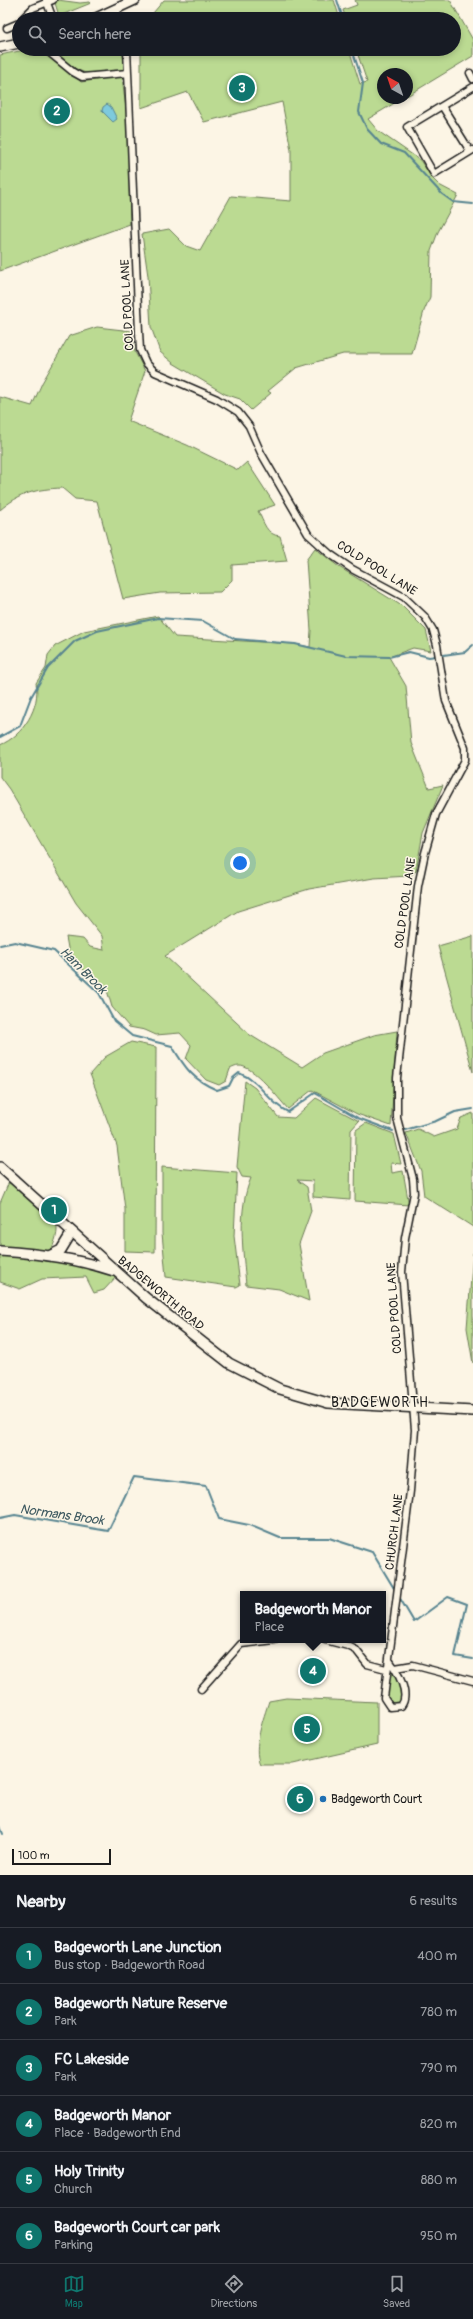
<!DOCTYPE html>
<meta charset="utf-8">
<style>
body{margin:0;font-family:Pangolin,sans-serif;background:#242831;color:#f1f3f6}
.compass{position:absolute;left:377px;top:68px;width:36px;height:36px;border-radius:50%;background:#171b24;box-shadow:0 2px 6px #0003;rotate:320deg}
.scale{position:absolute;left:12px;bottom:10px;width:99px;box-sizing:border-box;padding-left:4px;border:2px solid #1c1c1c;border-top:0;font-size:11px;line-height:14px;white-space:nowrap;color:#1c1c1c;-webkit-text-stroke:3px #fcf5e5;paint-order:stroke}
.you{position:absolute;left:240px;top:863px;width:14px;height:14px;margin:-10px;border:3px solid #fff;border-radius:50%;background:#1a73e8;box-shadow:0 0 0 6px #1a73e833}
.badge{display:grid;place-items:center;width:26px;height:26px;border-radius:50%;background:#0f766e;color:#fff;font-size:13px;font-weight:700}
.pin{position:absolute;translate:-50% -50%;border:2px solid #fff;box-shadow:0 1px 4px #0006}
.popup{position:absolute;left:240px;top:1591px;width:146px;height:52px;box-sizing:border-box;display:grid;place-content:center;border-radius:0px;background:#171b24;filter:drop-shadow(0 1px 3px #0005);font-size:13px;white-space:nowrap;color:#9ea1a6}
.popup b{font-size:15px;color:#f1f3f6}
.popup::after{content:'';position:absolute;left:50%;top:100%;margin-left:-8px;border:8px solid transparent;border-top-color:#171b24}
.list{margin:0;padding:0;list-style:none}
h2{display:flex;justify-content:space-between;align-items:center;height:52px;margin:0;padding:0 16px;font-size:17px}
h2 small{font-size:13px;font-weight:400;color:#9ea1a6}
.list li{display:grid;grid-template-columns:26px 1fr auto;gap:12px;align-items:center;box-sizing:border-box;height:56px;padding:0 16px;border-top:1px solid #363941}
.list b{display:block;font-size:15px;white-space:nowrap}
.list p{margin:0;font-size:13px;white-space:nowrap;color:#9ea1a6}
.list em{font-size:13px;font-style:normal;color:#9ea1a6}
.icon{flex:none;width:22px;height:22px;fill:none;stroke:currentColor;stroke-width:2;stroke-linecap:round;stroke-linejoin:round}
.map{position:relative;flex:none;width:473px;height:1875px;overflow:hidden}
.search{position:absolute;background:#171b24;box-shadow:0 2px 6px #0003;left:12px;right:12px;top:12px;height:44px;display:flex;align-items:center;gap:10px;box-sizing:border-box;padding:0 14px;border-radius:22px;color:#9ea1a6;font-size:15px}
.sheet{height:388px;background:#171b24}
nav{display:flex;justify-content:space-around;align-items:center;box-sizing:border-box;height:56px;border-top:1px solid #363941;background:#171b24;font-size:11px;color:#9ea1a6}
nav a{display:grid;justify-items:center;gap:2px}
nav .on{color:#0f766e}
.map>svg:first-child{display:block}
.green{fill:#bbda92;stroke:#6c7b57}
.water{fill:#7ecadd;stroke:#578490}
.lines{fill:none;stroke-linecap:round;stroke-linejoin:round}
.stream{stroke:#578490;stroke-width:2}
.street-casing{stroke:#1c1c1c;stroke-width:9}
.secondary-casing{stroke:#1c1c1c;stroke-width:12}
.street{stroke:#fcf5e5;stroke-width:6}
.secondary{stroke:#fcf5e5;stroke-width:9}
.poi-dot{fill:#1f6fb2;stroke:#fcf5e5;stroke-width:1.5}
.labels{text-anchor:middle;stroke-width:3;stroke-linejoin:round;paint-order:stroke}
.street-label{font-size:12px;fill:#1c1c1c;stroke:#fcf5e5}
.poi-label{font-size:12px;fill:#1c1c1c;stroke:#fcf5e5;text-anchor:start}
.water-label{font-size:13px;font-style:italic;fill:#3e5960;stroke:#fcf5e5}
.quarter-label{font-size:14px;letter-spacing:1px;fill:#1c1c1c;stroke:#fcf5e5}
</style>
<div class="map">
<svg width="473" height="1875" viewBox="0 0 473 1875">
<rect width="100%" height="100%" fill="#fcf5e5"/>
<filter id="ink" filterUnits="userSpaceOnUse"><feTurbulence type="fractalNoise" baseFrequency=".025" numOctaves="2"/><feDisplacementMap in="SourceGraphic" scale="8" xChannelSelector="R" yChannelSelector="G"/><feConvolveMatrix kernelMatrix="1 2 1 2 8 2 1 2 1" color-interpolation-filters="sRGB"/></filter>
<g filter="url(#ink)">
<path class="green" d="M58,0L80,3L90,2L91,3L59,16L55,3Z
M164,0H334L340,19H148Z
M355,0H450L473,40V56L407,96V74H383V98H403L368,119L378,131L420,160L432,178L439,185L458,195L438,232L431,251L430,297L424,311L412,354H343L296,368L268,391L271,393L251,410L240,399L225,394L173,363L160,352L151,327L148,276L142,234L169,229L186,246L200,251L231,196L291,201V150L282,102L204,122L188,92L141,108V49H349L360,84L367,82L356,49H454V19H346L343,10L357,5Z
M29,49C47,49 67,70 81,82L122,76L128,125L130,224L0,271V55Z
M48,49H122L126,72L90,75L76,69Z
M97,327L132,331L135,352L145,371L128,421L187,445L238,470L247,462L275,505L258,511C264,522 266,535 280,536L287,561L232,565V580L220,592L160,593L123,599L97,501L75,499L62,488C36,489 20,493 0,510V397L32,406L42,383L69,336Z
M315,548L339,567L402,606L426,630L431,651L413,648L389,657L406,686L411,743L429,788L443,785L423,833L416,871L410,876L374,878L309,889L238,911L165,956L250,1035L302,1067L323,1053L374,1035L397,1031L391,1126L357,1114L312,1090L288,1109C278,1098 253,1065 239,1066C236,1066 232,1068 230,1069L226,1081L219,1085L206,1080L186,1059L191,1045L180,1033L156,1035L145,1030L129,1027L112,1007L106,987L70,959L66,937L83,939L90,947L104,950L102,936L76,903L9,789L0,777V745C23,736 41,707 36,683L46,668L48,655L55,646L84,631L158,616L175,637L295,644L310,647L311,630L306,560Z
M473,936V1072L438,946Z
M131,1042L156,1047L155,1252L125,1251V1209L117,1146L90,1074L105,1057Z
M245,1081L255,1088L278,1117L294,1118L316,1098L359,1121L351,1130L350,1200L313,1197V1181L297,1180L307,1187L311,1211L299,1244L309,1301L279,1289L246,1285C243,1249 237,1211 251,1178L242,1177L237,1167Z
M473,1113V1227L424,1196L421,1171L406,1133L418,1129L434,1137L457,1129L461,1118Z
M366,1123L394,1134L401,1164L391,1163L392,1173L403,1171L409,1205L355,1201L356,1130Z
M162,1167L237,1173L234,1236L240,1285L236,1287L166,1277L162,1233Z
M9,1182C19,1191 59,1218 57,1230C57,1239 51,1249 49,1257L102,1271L116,1277L104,1290L94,1293L86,1277L42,1279L20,1289L0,1282V1203Z
M473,1253V1363L467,1328Z
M389,1660L404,1689L401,1706L386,1704Z
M286,1698L377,1702V1745L293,1764H260C252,1748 264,1717 269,1701Z"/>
<path class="water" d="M107,104L111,107L117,119L113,122L102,111L103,107Z"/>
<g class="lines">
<path class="stream" d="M337,0L343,19
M352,49L363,83L359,112L367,129L381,144L404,153L442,194L453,202L473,204
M0,737L20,726L31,697L48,668L75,641L97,631L158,618L203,621L235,639L295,644L346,656L389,657L409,652L429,657L465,652L473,645
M0,945L15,942L54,951L99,993L114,1021L132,1036L172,1046C185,1068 193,1080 217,1090L229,1086L233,1078L239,1073C262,1082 267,1102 288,1112L315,1093L358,1118L393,1131
M405,1130L436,1121L455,1112L473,1109
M0,1518L15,1515L108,1531L134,1477L206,1486L219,1519L249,1525L280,1538H329L372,1552L395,1590
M398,1595L414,1622L448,1597L467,1604L455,1656L473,1659
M0,1826L3,1834"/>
<g class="street-casing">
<path id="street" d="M46,0L53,19
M116,10L120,19
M22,19L33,8L53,0
M7,28L19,23
M45,49L73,72L82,77L128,73
M127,49L139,332L140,350L146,363L155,372L217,399L238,412L249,426L261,453L308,534L330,554L352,569L404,597L425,617L433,630L437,645L446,701L465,748V760L436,814L425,853L418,886L397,1078V1118L413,1179L414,1193L405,1238L402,1272L415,1430L410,1491L384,1698L390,1707L401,1706C411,1694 397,1671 389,1660
M470,73L473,79
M473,87L407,127L434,174L473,150
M442,106L470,151
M325,1640L348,1646L356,1650L367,1664L386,1669
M395,1668L413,1665L473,1681
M201,1689L241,1644L275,1640"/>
</g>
<g class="secondary-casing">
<path id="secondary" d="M94,19L135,0
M0,47L19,43
M0,1167L146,1298L229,1363L280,1389L328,1403L473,1411
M0,1251C41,1254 75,1258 114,1271
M51,1255L61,1250L72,1232"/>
</g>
<use href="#street" class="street"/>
<use href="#secondary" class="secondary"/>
</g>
</g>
<circle class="poi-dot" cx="323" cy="1799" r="4"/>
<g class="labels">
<g class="street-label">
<text transform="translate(127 305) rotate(-93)" y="4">COLD POOL LANE</text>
<text transform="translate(377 568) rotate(32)" y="4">COLD POOL LANE</text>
<text transform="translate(405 903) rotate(-82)" y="4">COLD POOL LANE</text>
<text transform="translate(161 1293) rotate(40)" y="4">BADGEWORTH ROAD</text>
<text transform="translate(394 1308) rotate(-94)" y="4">COLD POOL LANE</text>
<text transform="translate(394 1532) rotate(-83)" y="4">CHURCH LANE</text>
</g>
<g class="poi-label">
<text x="331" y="1803">Badgeworth Court</text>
</g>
<g class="water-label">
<text transform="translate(84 970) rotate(45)" y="5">Ham Brook</text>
<text transform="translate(62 1514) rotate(8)" y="5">Normans Brook</text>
</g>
<g class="quarter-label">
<text x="380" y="1407">BADGEWORTH</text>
</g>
</g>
</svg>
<svg class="compass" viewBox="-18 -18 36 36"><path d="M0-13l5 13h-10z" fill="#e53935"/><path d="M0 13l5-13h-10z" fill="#9ea1a6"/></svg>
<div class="scale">100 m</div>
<div class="you"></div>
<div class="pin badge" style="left:54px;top:1210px">1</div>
<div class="pin badge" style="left:57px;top:111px">2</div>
<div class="pin badge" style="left:242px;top:88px">3</div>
<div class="pin badge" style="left:313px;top:1671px">4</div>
<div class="popup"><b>Badgeworth Manor</b>Place</div>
<div class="pin badge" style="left:307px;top:1729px">5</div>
<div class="pin badge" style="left:300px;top:1799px">6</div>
<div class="search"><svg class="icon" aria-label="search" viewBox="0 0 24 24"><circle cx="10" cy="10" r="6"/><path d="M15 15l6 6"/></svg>Search here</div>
</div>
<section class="sheet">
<h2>Nearby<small>6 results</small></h2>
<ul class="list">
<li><span class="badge">1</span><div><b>Badgeworth Lane Junction</b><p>Bus stop · Badgeworth Road</p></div><em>400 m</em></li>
<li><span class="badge">2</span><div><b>Badgeworth Nature Reserve</b><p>Park</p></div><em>780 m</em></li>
<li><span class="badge">3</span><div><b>FC Lakeside</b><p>Park</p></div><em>790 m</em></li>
<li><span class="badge">4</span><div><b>Badgeworth Manor</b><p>Place · Badgeworth End</p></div><em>820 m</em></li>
<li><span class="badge">5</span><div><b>Holy Trinity</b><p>Church</p></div><em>880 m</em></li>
<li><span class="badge">6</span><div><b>Badgeworth Court car park</b><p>Parking</p></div><em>950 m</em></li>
</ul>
</section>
<nav>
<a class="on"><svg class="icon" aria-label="map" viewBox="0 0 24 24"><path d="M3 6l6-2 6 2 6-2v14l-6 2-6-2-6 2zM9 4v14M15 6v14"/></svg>Map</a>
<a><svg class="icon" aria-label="directions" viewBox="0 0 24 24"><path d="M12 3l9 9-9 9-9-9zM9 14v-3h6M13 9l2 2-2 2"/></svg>Directions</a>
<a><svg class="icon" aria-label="saved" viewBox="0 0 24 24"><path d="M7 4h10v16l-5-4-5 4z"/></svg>Saved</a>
</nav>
